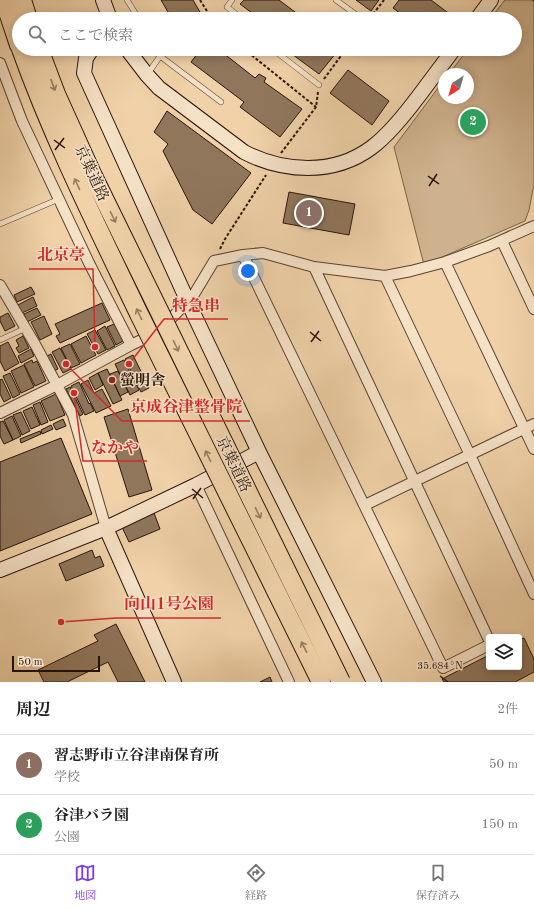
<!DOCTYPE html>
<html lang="ja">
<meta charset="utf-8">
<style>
body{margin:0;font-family:"Old Standard TT","Noto Serif JP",serif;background:#f6f6f6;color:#202124}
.controls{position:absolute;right:12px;bottom:12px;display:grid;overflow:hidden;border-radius:4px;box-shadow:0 2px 10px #0003}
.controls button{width:36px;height:36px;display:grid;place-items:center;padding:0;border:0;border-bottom:1px solid #e0e0e0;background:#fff;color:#202124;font:20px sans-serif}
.compass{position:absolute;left:438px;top:68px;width:36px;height:36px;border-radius:50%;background:#fff;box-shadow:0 2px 10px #0003;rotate:217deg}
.scale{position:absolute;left:12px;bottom:10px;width:88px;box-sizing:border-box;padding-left:4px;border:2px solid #27150a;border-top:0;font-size:11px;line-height:14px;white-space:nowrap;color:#27150a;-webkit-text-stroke:3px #f5e1c6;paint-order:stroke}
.you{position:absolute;left:248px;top:271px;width:14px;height:14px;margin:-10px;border:3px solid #fff;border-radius:50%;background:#1a73e8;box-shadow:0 0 0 6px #1a73e833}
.badge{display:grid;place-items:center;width:26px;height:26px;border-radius:50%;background:#7c3aed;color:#fff;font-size:13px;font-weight:700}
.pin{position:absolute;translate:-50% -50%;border:2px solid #fff;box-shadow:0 1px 4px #0006}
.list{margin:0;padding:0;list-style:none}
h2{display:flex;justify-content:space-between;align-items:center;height:52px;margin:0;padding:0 16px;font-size:17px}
h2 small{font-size:13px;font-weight:400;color:#757577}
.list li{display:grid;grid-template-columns:26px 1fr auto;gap:12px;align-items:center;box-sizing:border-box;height:60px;padding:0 16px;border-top:1px solid #e0e0e0}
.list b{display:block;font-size:15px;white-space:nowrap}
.list p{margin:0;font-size:13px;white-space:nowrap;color:#757577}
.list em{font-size:13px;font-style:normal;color:#757577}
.icon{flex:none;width:22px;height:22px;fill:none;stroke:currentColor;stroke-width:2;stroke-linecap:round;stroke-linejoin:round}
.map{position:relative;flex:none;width:534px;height:682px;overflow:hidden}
.search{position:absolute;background:#fff;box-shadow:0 2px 10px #0003;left:12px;right:12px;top:12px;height:44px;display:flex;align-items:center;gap:10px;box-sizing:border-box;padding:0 14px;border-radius:22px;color:#757577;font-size:15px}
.sheet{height:172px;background:#fff}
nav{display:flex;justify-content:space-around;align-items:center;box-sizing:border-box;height:56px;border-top:1px solid #e0e0e0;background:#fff;font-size:11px;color:#757577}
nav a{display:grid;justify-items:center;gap:2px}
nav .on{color:#7c3aed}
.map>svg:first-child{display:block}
.green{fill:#ceb18d;stroke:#7a634c}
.building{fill:#90775c;stroke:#27150a}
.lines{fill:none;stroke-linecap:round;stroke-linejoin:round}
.lane-casing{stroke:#594432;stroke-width:6}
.street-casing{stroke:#594432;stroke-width:12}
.secondary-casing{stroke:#27150a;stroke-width:16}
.highway-casing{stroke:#27150a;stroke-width:20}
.path{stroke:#27150a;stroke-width:2;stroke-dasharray:3 2;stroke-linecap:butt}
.lane{stroke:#f5e1c6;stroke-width:5}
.street{stroke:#f5e1c6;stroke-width:10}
.secondary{stroke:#f5e1c6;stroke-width:14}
.highway{stroke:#f0d1a8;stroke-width:18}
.highway-bridge-casing{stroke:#27150a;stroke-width:20;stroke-linecap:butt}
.highway-bridge{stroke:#f0d1a8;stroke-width:18}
.oneway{stroke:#967c61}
.ticks{fill:none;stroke:#27150a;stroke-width:1.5}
.poi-dot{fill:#8f2418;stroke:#f5e1c6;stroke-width:1.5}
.labels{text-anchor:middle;stroke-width:3;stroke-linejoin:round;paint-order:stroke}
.street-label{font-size:15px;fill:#27150a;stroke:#f5e1c6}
.poi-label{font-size:15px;font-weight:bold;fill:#27150a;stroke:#f5e1c6;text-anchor:start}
.ticks-label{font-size:10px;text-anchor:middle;fill:#27150a;stroke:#f5e1c6;stroke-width:3;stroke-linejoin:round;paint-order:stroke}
.leader{fill:none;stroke:#d62828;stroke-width:1.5}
.callout-dot{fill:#d62828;stroke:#f5e1c6;stroke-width:1.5}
.callout-label{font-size:16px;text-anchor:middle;font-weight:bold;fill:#d62828;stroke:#f5e1c6;stroke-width:3;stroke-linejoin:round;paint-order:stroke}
</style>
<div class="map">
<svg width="534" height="682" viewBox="0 0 534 682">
<rect width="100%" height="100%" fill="#f0d1a8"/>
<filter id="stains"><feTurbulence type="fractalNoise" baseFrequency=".005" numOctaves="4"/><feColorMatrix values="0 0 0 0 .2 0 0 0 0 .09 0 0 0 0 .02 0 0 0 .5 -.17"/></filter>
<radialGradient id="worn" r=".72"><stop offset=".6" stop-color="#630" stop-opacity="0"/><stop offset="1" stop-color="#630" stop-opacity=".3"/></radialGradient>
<path class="green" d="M505,0H534V188L533,189L529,210L525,221L424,265L394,147L444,80V98H468V74H449L468,49H515V19H490Z"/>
<path class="building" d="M161,0H193L204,19H172Z
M244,0H279L303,18L260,19L240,4Z
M356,0H379L371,11Z
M399,0H431L455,18L408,19L393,8Z
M201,49H218L255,78L259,74L266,78L264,82L302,109L280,137L240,107L244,102L191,62Z
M285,49H330L336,53L319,74Z
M348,70L389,101L372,125L330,93Z
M167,111L251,173L212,224L193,210L163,151L168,144L154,132Z
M289,192L355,204L349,235L283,223Z
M31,287L35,294L17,302L14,295Z
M33,297L37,306L22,313L18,305Z
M102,303L110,320L60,343L56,336L60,334L55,324Z
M37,308L41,315L27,322L24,314Z
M8,313L15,326L5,331L0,321V317Z
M44,316L52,334L40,340L31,322Z
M114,324L123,341L116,345L107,327Z
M105,326L115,346L107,350L97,331Z
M95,330L106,350L98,354L87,334Z
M23,336L29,348L19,353L16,348L19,346L16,340Z
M86,336L96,355L81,363L71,344Z
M8,342L19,363L5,371L0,361V346Z
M70,344L80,364L71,368L61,348Z
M60,348L71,369L63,373L52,352Z
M31,349L34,356L21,363L18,356Z
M51,354L58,369L54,371L47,356Z
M133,355L149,388L141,392L125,359Z
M32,360L33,363L37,361L46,381L35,386L24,364Z
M124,360L139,390L130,395L115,364Z
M24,365L34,387L21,393L11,371Z
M107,369L122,400L113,404L98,373Z
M118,371L128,392L120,396L110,374Z
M10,373L20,394L13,398L3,376Z
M98,373L103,385L95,390L89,378Z
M2,379L11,398L4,402L0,394V380Z
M88,380L94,393L102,389L111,406L96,413L81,384Z
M79,382L89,404L90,403L94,411L85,415L71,386Z
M70,387L83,414L80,416L66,389Z
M56,394L65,415L50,421L41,401Z
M40,402L48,422L41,425L33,405Z
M32,407L40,425L31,429L23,411Z
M128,409L152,490L129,497L104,417Z
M21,412L30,431L22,435L13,415Z
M12,416L21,436L13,440L4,420Z
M63,419L66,426L56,430L53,424Z
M3,421L13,440L4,444L0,436V422Z
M51,425L53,429L42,434L41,430Z
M40,431L41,434L21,443L20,439Z
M61,438L92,514L0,551V462Z
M154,513L160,529L129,542L122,527Z
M92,550L95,558L100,556L104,566L66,581L59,564Z
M116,624L145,682H118L108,662L67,682H44L38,670L98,641L94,635Z
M524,638L534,659V672L515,682H444L442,679L489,655V667H519V640Z
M270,677L272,682H260Z"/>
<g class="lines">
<g class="lane-casing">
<path id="lane" d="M127,0L139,19
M232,0L227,7L236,14L240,19
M336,0L362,19
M275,49V51L319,85
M160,56L221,102
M147,75L160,56L156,49
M0,224L59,199
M0,340L26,328"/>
</g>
<g class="street-casing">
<path id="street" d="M0,63L22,121L89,263L131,345
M502,241L534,309
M243,255C309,393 377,530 443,668L489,645
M445,262L534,449
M314,267L489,640
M385,276L470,455L534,594
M0,285L36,346L73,415L106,528
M0,413L57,385L131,345L158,332L193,296L214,261L243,255L263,253L314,267L385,276L411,271L445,262L489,246L534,226
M196,485L289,682
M365,505L534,424"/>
</g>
<g class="secondary-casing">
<path id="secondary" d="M103,0L110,19
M477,19L491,0
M92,49L86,58L84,73L188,302L259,452L374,682
M127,49L147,75L159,88L244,152C265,163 284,168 308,168C361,168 388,137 418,97C430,81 442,65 454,49
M106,528L174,682
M0,570L106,528L196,485L259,452"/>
</g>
<g class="highway-casing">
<path id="highway" d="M4,0L19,45
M22,0L28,19"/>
</g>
<path class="path" d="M200,0L212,19
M533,0L534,1
M370,18L384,0
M244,49L316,107
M324,79L346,49
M281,153L316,107L318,92
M220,249L225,239L266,175"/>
<use href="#lane" class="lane"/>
<use href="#street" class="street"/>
<use href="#secondary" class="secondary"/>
<use href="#highway" class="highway"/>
<g class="highway-bridge-casing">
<path id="highway-bridge" d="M21,49C54,141 98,228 140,316C200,438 260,560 321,682
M39,49L56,94L93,176L341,682"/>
</g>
<use href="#highway-bridge" class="highway-bridge"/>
</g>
<defs><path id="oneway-shaft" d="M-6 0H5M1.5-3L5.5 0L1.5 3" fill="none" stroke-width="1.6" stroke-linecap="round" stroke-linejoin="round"/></defs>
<g class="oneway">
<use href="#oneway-shaft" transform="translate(53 85) rotate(69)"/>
<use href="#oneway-shaft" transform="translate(77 184) rotate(-115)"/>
<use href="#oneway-shaft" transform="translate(113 217) rotate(64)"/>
<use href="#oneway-shaft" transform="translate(139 314) rotate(-116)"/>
<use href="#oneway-shaft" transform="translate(176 346) rotate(64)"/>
<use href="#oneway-shaft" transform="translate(208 456) rotate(-116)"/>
<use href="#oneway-shaft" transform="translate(258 513) rotate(64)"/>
<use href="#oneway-shaft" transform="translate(304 647) rotate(-117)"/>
</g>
<path class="ticks" d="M54,140L65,148M55,150L64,138M428,176L439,184M429,186L437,174M310,332L321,341M311,342L319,331M192,489L203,498M193,499L201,488M440,676L448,682"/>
<circle class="poi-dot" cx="112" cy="380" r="4"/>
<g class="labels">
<g class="street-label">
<text transform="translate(92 173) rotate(65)" y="5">京葉道路</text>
<text transform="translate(234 464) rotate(64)" y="5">京葉道路</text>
</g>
<g class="poi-label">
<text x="120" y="385">螢明舎</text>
</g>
</g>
<g class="ticks-label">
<text x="440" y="669">35.684°N</text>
</g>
<path class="leader" d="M95 347L93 269H29M129 364L164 319H228M66 364L122 421H250M74 393L83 461H147M61 622L116 618H221"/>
<g class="callout-dot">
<circle cx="95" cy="347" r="4"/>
<circle cx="129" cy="364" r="4"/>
<circle cx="66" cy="364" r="4"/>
<circle cx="74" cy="393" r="4"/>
<circle cx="61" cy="622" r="4"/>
</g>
<g class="callout-label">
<text x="61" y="260">北京亭</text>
<text x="196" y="311">特急串</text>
<text x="186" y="412">京成谷津整骨院</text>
<text x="115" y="453">なかや</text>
<text x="169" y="609">向山1号公園</text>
</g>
<rect width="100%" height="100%" filter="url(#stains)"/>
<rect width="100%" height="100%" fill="url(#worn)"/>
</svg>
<div class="controls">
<button><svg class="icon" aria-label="layers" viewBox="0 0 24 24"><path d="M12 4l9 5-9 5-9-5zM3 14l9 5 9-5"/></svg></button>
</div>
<svg class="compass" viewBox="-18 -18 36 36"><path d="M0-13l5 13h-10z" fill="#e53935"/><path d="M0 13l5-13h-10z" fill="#757577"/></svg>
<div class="scale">50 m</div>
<div class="you"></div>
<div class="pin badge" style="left:309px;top:213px;background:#8d6e63">1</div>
<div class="pin badge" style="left:473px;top:122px;background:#2e9e5b">2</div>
<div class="search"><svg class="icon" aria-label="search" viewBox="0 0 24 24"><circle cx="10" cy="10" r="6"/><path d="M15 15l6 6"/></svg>ここで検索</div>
</div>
<section class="sheet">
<h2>周辺<small>2件</small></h2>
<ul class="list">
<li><span class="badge" style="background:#8d6e63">1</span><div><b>習志野市立谷津南保育所</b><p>学校</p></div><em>50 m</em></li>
<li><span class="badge" style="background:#2e9e5b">2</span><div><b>谷津バラ園</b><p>公園</p></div><em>150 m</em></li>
</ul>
</section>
<nav>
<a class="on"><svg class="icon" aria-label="map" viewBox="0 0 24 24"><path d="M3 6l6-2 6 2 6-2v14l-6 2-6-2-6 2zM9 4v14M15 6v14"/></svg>地図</a>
<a><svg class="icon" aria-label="directions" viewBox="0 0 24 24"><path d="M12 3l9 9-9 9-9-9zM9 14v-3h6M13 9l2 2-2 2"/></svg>経路</a>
<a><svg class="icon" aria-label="saved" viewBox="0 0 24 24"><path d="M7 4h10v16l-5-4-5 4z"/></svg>保存済み</a>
</nav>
